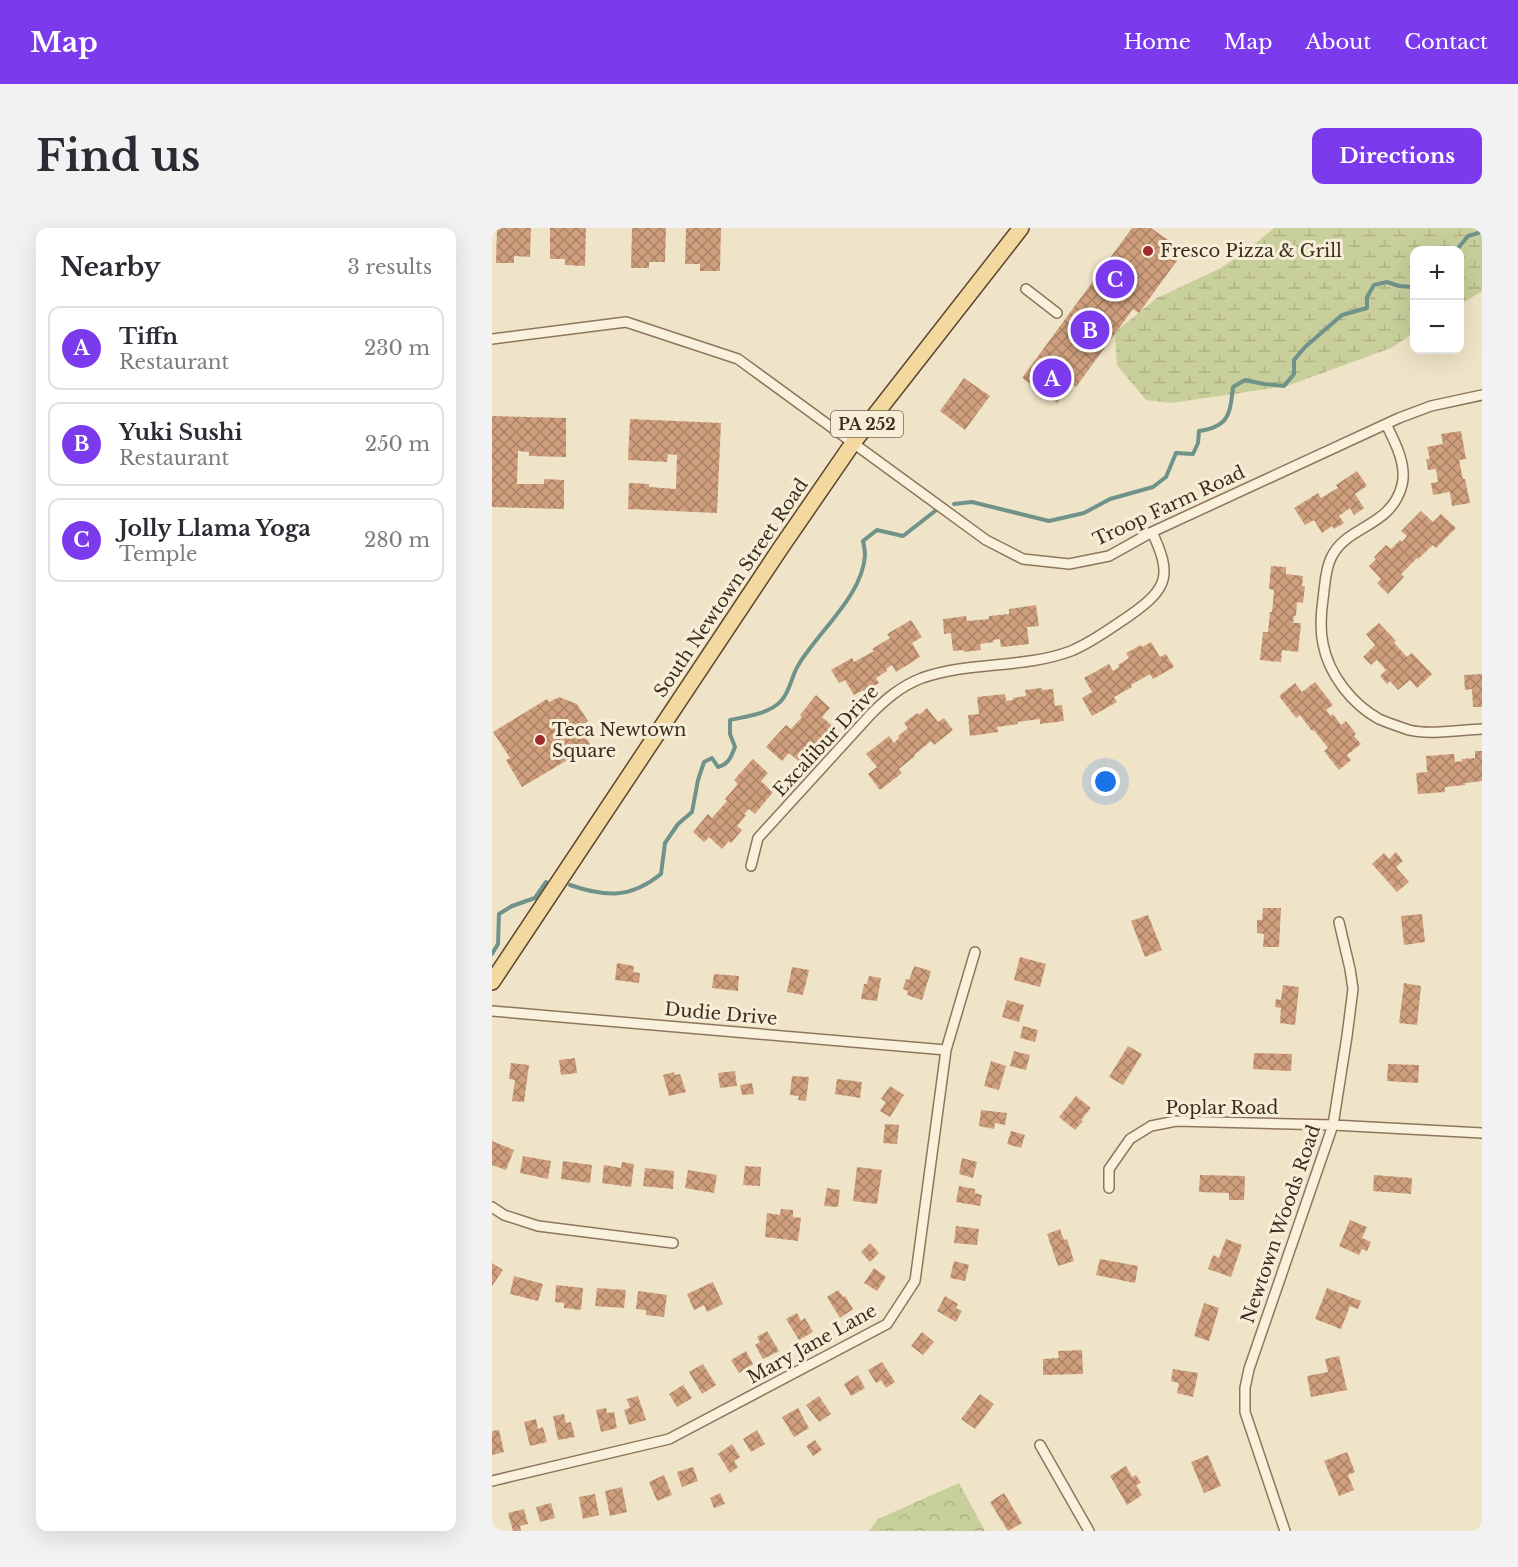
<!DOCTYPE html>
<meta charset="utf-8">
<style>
body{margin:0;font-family:"Libre Baskerville",serif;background:#f2f2f3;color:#2b2b33}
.controls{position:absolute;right:18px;top:18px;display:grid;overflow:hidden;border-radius:12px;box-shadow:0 6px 24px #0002}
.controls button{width:54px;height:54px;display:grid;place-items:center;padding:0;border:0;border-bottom:2px solid #e1e1e2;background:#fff;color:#2b2b33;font:30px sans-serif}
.you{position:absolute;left:614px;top:554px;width:21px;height:21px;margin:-15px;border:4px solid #fff;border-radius:50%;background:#1a73e8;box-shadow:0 0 0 9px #1a73e833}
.badge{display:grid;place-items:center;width:39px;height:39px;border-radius:50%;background:#7c3aed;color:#fff;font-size:20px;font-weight:700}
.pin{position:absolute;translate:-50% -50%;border:3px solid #fff;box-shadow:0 2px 6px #0006}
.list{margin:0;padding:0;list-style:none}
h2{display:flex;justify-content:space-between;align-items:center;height:78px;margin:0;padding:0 24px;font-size:26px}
h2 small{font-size:20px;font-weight:400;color:#7c7c81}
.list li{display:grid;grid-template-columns:39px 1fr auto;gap:18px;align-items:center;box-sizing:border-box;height:84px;margin:0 12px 12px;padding:0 12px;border:2px solid #e1e1e2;border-radius:12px}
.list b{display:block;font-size:22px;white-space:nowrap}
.list p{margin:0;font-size:20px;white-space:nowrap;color:#7c7c81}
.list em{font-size:20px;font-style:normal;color:#7c7c81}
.map{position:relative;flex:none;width:990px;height:1303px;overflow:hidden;border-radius:12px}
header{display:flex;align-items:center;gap:36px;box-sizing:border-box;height:84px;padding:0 30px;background:#7c3aed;color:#fff}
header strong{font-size:28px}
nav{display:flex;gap:33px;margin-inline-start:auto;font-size:21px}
.intro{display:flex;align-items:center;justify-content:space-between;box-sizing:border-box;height:144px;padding:0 36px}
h1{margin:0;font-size:42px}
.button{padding:15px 27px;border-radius:12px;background:#7c3aed;color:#fff;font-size:21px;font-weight:700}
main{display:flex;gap:36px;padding:0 36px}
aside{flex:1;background:#fff;border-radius:12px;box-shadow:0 6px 24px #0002}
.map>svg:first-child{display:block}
.forest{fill:url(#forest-crowns)}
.wetland{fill:url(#wetland-marsh)}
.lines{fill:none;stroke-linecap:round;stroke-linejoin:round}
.stream{stroke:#6f938a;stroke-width:4}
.building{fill:url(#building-cross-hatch)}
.minor-casing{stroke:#8d765c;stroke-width:12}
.primary-casing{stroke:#5b4430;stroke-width:18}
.minor{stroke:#faf1dc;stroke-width:9}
.primary{stroke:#f3d9a0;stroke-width:15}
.poi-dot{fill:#9e2a2b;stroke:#f7eed8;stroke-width:2}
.labels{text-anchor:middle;stroke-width:6;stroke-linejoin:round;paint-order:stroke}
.shield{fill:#f7eed8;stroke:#756857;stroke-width:1.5}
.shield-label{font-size:16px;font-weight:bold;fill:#3d2e20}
.poi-label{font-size:18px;fill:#3d2e20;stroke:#f7eed8;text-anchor:start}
.street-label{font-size:18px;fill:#3d2e20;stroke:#f7eed8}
</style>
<header>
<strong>Map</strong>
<nav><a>Home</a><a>Map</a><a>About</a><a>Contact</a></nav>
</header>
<div class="intro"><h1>Find us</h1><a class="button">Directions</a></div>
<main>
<aside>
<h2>Nearby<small>3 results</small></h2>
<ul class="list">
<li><span class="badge">A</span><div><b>Tiffn</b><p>Restaurant</p></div><em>230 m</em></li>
<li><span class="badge">B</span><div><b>Yuki Sushi</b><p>Restaurant</p></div><em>250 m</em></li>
<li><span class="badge">C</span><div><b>Jolly Llama Yoga</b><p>Temple</p></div><em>280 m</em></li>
</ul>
</aside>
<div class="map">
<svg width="990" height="1303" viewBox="0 0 990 1303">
<defs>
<pattern id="forest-crowns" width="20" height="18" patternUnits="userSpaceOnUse" patternTransform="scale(1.5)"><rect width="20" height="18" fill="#c9cf9b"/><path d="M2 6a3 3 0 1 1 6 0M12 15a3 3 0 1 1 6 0" fill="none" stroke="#aeb285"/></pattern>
<pattern id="wetland-marsh" width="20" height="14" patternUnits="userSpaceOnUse" patternTransform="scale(1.5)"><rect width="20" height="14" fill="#c9cf9b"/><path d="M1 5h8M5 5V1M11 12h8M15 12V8" fill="none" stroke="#aeb285"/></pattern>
<pattern id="building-cross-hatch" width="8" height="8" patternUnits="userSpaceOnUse" patternTransform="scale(1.5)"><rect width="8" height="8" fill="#cf9f7d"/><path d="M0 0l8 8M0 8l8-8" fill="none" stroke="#a98266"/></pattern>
</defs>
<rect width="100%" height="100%" fill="#f0e4c8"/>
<path class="forest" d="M467,1255L493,1303H377L386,1291Z"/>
<path class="wetland" d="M782,0H990V63L968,77V22H922V105L899,120L795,158L679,175L654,172L625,137L623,104L665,70L729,40L765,14Z"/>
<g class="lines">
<path class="stream" d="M967,19L976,8L990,4
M462,276L480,274L557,293L592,285L618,271L661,259L674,249L684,225L701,226L706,215L707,203C737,199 738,186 741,159L753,152L772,156L792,158L802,146V132L813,119L850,87L875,80V69L882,57L895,54L907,58L921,59L922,55
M78,657C113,669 138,671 169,646L173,615L186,596L200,584L206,552L212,534L220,530L226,539C237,536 239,529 243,519L238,506V492C255,488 277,486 289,473C299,462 299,448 307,436C327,403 371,367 373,327C373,323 372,318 371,313L385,302L411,308L447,280
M0,726L6,716L7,686L20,678L43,670L54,654"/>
</g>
<path class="building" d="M5,0H39L38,29L22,28V35H4Z
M58,0H94L93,38L73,37V31H58Z
M140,0H174L173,34H157V40H139Z
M194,0H229L228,43H208V36H193Z
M640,0H659L692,23L647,85L641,81L584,159L579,155L565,175L530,150Z
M472,150L498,168L473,202L448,183Z
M0,188L74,190V229L37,228V224L26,223L25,256H52V251L72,252V281L0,279Z
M138,191L229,195L225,285L136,281L137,255L157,256V259L184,261L185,227L176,226L175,234L136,232Z
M969,203L974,231L967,232L971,251H973L978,275L960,278L958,264L941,267L939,255L946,254L944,241L936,242L934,231H938L935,219L951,216L949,206Z
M865,243L875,258L863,266L872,280L862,287L858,280L847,288L852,295L842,301L840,298L830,305L822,292L813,297L802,280L826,265L829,270L846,260L844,257Z
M929,283L941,294L949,286L964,300L944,320L941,317L926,331L925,330L909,346L912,349L896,366L885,355L889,351L877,338L884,331L882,329L894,317L899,321L908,312L910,314L915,308L909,303Z
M779,338L794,339V346L811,348L810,358H813L811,375L805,374L804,388H802L801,395H809L806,424L790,422L789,434L768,432L771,404H776L778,384H780L782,362L777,361Z
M544,377L547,398L535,399L537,416L509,419L508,411L501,412L502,414L488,416L489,422L472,424V422L461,423L459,405L452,406L451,391L474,388L475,393L497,391V388L517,386V381Z
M419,392L430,409L420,415L428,429L404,444L400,437L394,441L395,443L384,450L387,455L372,464L371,462L362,467L353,452L347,455L339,442L360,430L362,434L382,423L380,421L398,410L395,406Z
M887,395L904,413L902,415L915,429L920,425L940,446L925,460L918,452L906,462L898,453L895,456L888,448L894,442L885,432L879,437L871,429L883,417L874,406Z
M659,414L668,429L674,426L682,439L661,451L658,446L639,457L640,459L622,469L625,474L600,488L590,470L600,464L592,450L617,436L621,443L627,439L626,437L637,430L634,425L649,417L650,419Z
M990,446V479H981L980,461L973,462L972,447Z
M823,454L841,477L834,482L839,488L841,486L849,497L854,493L864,506L862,508L869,516L855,527L859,532L847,542L832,523L836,520L822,502L820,503L808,487L804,490L787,468L803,455L810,464Z
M550,460V462L561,461L563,478L570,477L572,493L548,496V491L525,494L526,496L505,499L506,504L478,508L476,487L487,486L485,469L513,466L514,473L521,472V470L534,468L533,462Z
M324,467L338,480L330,489L343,500L319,528L317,526L309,535L297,525L290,533L274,519L294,497L299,501L310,489L308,487Z
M67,469L85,476L96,493L88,498L99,518L30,559L14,532L18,530L1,504L55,471L57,474Z
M435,480L446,494L452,490L461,502L442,517L439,513L422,527L423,528L407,541L410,545L388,562L376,546L385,539L374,526L397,508L402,515L407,510L406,508L416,500L412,495L425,485L427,487Z
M983,523H990V553L973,555V557L953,559V564L926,566L924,545L935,544L934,528L962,526L963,534L970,533V531L983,530Z
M261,531L276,545L269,553L281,564L263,586L257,581L252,586L254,587L245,598L250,602L239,615L237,613L230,621L217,609L212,614L201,604L216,586L220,590L235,573L233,571L246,556L242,552Z
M904,624L911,633L904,639L917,654L905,664L880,636L892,625L897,631Z
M771,680H789L787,719H771L772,706L765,705V692H770Z
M930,686L933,714L912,717L909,688Z
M656,687L670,722L653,729L639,693Z
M528,729L554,736L548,759L522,752Z
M125,735L142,738L141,744L148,745L147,755L123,752Z
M422,738L439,743L430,772L415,767L416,763L411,761L414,751L417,752Z
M300,739L317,742L311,767L295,764Z
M222,746L247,748L246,763L220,760Z
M377,748L389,750L385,773L369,771L372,756H375Z
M912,755L929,758L925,797L907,795Z
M791,757L807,759L803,797L788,795L789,780L783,779L784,771L789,772Z
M515,772L532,777L527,794L510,789Z
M531,798L546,802L543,814L528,810Z
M636,818L650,826L631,857L617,849Z
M522,823L538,827L534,842L518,838Z
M762,825L800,826L799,843L761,841Z
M83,830L85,845L69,847L67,832Z
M499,833L514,838L507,862L492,858Z
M19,835L37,837L32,874L20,873L23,852L17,851Z
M896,836L927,837L926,855L895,853Z
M243,843L245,858L228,860L226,845Z
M182,844L183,847L188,846L194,864L177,868L171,847Z
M300,848L317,849L314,873L306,872L307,868L298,867Z
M345,851L370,854L368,870L343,866Z
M260,855L262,866L250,867L248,857Z
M398,858L412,867L398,889L388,883L394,874L389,871Z
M584,868L599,880L589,892L591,893L583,902L567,889Z
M489,882L515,885L513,897L503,895L502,901L487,898Z
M393,896L407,897L405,916L391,915Z
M519,903L533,907L529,920L515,916Z
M0,913L22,922L14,942L0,937Z
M31,928L59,933L56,951L28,945Z
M470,930L485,934L481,950L467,946Z
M71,933L100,937L98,955L69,951Z
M130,934L142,936L139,959L110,955L112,937L129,940Z
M253,938L269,939L268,958L251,957Z
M365,939L390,942L385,976L361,973Z
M153,940L182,943L181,961L151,958Z
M196,942L225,947L222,965L193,960Z
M708,947L753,948L752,972H737V965L707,964Z
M882,947L920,950L919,966L881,963Z
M467,958L483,961V965L490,967L488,978L464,974Z
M335,960L348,962L346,979L332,978Z
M289,981L301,982V989L309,990L306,1013L273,1009L275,985L288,987Z
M858,992L875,999L870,1010L879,1014L875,1023L870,1021L867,1027L847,1018Z
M464,998L487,1001L485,1017L462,1015Z
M568,1001L572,1012L575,1011L582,1033L566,1038L555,1006Z
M734,1011L750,1017L739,1049L716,1041L721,1027L727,1030Z
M378,1015L387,1025L378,1034L369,1024Z
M608,1031L646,1038L643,1055L604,1047Z
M462,1033L477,1037L473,1053L458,1050Z
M0,1035L11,1042L0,1058Z
M382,1040L394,1049L385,1063L372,1055Z
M22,1048L51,1056L46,1073L18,1066Z
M221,1054L231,1076L215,1084L212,1077L202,1082L195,1066Z
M64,1057L91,1060L89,1082L72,1080V1075L63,1074Z
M105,1060L134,1062L132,1080L103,1078Z
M835,1060L869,1073L866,1081L858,1078L849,1101L823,1091Z
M346,1062L351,1069L353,1068L361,1081L348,1090L335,1069Z
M146,1063L175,1067L172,1089L154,1087V1082L144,1081Z
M453,1068L466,1076L464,1080L470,1083L464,1094L445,1083Z
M712,1075L727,1080L717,1113L702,1108Z
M305,1085L309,1093L313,1090L321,1104L307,1112L294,1091Z
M275,1103L287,1123L271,1131L263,1117L268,1114L265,1109Z
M430,1104L442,1114L431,1127L419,1118Z
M590,1122L591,1146L551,1147V1131L567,1130L566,1123Z
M254,1123L261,1136L247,1145L239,1132Z
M847,1128L855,1162L819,1169L815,1148L836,1144L833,1131Z
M390,1134L403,1154L394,1160L389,1152L384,1155L376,1142Z
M211,1136L224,1157L210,1166L197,1144Z
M681,1141L706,1145L701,1169L685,1165L687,1155L679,1153Z
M366,1147L373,1160L359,1168L352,1156Z
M191,1157L200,1170L185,1179L177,1166Z
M488,1166L502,1176L483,1201L469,1191Z
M146,1168L154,1192L137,1197L132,1182L138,1180L135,1171Z
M327,1168L339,1186L327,1194L314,1177Z
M114,1180L115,1185L122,1184L125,1200L109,1204L104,1182Z
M306,1180L317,1200L302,1209L290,1189Z
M72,1186L74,1195L79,1194L83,1209L66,1212L61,1188Z
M44,1191L46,1201L51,1199L55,1214L38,1218L32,1194Z
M7,1202L12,1224L0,1227V1203Z
M265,1202L273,1216L259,1224L251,1211Z
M323,1212L330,1222L321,1228L314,1218Z
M240,1216L248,1229L242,1233L246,1239L238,1245L226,1226Z
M855,1224L863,1244L856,1247L862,1262L847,1268L832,1233Z
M716,1227L729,1258L712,1265L699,1234Z
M634,1238L640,1249L644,1247L649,1255L644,1257L650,1267L635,1277L618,1248Z
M201,1239L206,1253L190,1259L185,1244Z
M172,1247L180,1267L165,1273L157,1254Z
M130,1259L135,1284L118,1288L113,1263Z
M228,1265L233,1276L222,1280L218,1270Z
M512,1265L530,1295L516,1303L498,1274Z
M103,1266L107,1287L91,1291L87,1269Z
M59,1275L63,1290L48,1294L44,1279Z
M32,1281L36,1296L28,1298L29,1303H21L16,1285Z"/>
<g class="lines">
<g class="minor-casing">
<path id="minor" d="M534,61L565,85
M0,111L134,94L246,131L494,312L531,331L577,336L617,328L660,304L907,190L939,178L990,167
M894,196C903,214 915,237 910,257C899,300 854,297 839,330C833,342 833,357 831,371C829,385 828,402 831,416C837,447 860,476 887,491C896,495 908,499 917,502C936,507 969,502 990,501
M259,638L266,610L379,486C394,471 409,458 430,450C478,433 531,441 579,423C599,415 619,400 637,388C677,360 680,347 660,304
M0,783L454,822
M617,960V941L638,911L659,898L684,893L841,897L990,905
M0,979L12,987L46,998L181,1015
M548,1217L597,1303
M0,1253L177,1211L395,1096L423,1053L454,822L483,724
M793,1303L753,1184V1160L757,1141L841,897L855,808L861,761L858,741L847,694"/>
</g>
<g class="primary-casing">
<path id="primary" d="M0,754L288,321L361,215L529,0"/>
</g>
<use href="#minor" class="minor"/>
<use href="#primary" class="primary"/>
</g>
<g class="poi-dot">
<circle cx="656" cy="23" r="6"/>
<circle cx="48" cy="512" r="6"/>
</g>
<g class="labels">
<rect class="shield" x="339" y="183" width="72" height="26" rx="4.5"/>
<g class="shield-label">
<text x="375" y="202">PA 252</text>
</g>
<g class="poi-label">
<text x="668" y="29">Fresco Pizza &amp; Grill</text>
<text x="60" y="508">Teca Newtown<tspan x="60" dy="21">Square</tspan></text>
</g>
<g class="street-label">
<text transform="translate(677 278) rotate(-25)" y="6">Troop Farm Road</text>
<text transform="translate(239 360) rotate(-56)" y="6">South Newtown Street Road</text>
<text transform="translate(334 513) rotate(-47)" y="6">Excalibur Drive</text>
<text transform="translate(229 786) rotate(5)" y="6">Dudie Drive</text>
<text x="730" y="886">Poplar Road</text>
<text transform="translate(789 996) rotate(-71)" y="6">Newtown Woods Road</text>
<text transform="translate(320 1116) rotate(-29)" y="6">Mary Jane Lane</text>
</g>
</g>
</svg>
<div class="controls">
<button>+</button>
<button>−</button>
</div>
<div class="you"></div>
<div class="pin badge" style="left:560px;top:150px">A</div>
<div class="pin badge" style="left:598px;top:102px">B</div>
<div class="pin badge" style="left:623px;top:51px">C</div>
</div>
</main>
